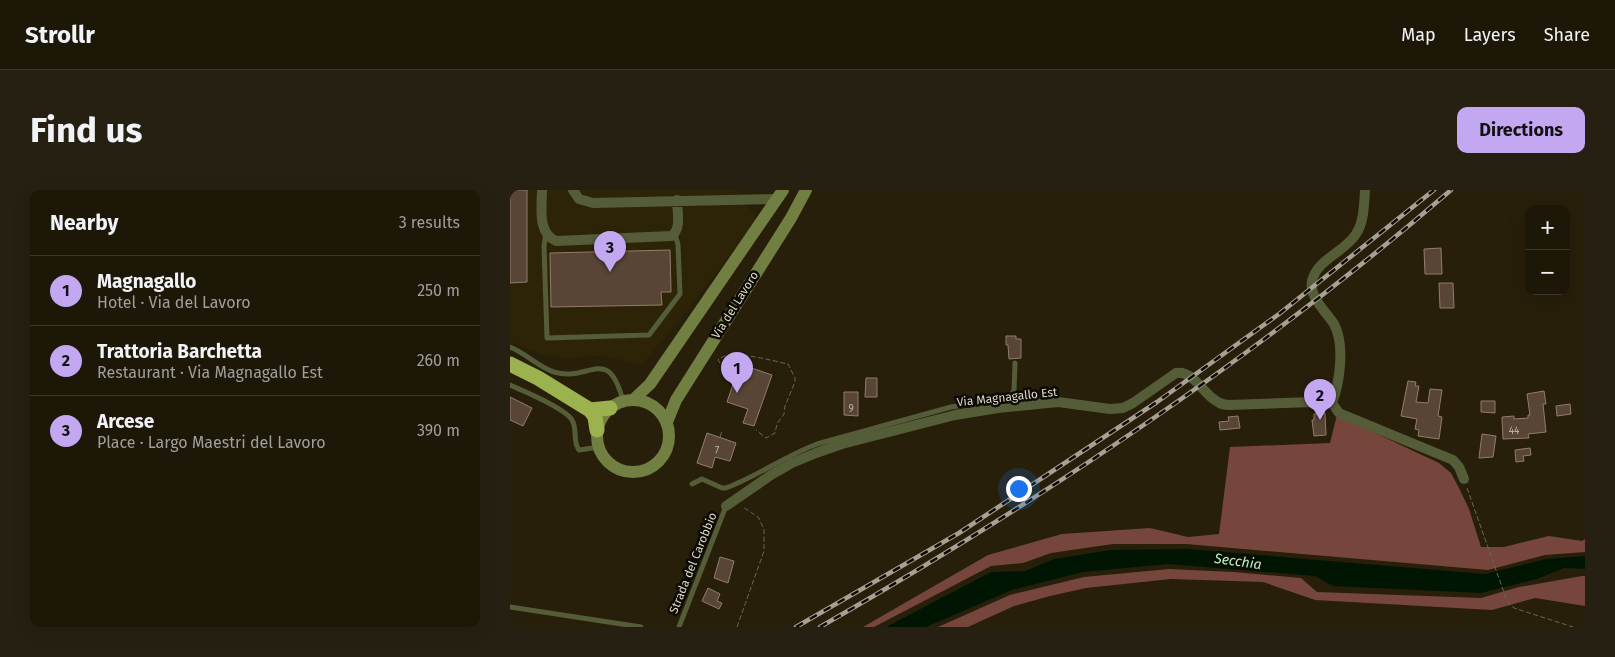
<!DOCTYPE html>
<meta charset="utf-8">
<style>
body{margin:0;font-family:"Fira Sans",sans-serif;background:#252012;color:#f1f3f6}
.controls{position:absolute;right:15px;top:15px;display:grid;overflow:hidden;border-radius:10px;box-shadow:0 5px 20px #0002}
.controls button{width:45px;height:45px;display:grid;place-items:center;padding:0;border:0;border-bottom:1px solid #3b3629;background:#1d1708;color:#f1f3f6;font:25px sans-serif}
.you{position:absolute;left:508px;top:298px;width:18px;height:18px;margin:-12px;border:4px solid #fff;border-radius:50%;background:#1a73e8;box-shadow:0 0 0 8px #1a73e833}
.badge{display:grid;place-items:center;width:32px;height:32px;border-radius:50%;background:#c4a7f1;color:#111;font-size:16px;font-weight:700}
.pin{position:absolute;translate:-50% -41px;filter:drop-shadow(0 1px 2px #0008)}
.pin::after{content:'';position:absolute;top:26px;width:18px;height:15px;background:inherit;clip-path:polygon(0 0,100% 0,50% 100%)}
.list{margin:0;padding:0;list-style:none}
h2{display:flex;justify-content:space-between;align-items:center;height:65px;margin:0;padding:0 20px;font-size:21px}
h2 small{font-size:16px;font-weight:400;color:#a09f9c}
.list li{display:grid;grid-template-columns:32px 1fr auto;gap:15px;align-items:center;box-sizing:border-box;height:70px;padding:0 20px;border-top:1px solid #3b3629}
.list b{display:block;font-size:19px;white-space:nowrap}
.list p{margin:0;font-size:16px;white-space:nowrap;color:#a09f9c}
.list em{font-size:16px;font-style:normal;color:#a09f9c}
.map{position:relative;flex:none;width:1075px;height:437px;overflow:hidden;border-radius:10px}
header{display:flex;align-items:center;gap:30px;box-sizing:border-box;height:70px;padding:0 25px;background:#1d1708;border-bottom:1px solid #3b3629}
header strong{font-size:24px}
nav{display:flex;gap:28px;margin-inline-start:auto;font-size:18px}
.intro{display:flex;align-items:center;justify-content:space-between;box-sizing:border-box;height:120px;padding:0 30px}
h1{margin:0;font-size:35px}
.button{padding:12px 22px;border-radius:10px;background:#c4a7f1;color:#111;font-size:18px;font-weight:700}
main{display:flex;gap:30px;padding:0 30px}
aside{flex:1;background:#1d1708;border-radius:10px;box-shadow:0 5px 20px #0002}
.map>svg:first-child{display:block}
.built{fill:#2d2407}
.forest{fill:#76463d}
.water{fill:#001603}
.building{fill:#584535;stroke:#927d6c}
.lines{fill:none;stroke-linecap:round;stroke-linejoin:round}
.path{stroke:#6d6755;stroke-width:1;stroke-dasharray:5 2.5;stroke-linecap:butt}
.service{stroke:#545d37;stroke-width:5}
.minor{stroke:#545d37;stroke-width:10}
.secondary{stroke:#717f42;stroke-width:12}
.motorway{stroke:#9bb24e;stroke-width:15}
.rail-casing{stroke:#a6a192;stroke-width:4.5}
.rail{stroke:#0d0903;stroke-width:2.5;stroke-dasharray:8;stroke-linecap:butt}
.labels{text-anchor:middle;stroke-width:5;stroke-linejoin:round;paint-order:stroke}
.number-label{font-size:10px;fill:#bbb3a6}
.street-label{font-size:12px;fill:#dcd8cb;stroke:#0d0903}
.water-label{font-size:14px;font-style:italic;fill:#b1f4be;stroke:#0d0903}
</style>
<header>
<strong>Strollr</strong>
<nav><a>Map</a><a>Layers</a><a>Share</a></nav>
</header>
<div class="intro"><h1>Find us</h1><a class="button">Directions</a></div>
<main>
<aside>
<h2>Nearby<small>3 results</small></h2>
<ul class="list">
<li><span class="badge">1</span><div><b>Magnagallo</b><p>Hotel · Via del Lavoro</p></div><em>250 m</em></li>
<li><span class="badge">2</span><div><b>Trattoria Barchetta</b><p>Restaurant · Via Magnagallo Est</p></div><em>260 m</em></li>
<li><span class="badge">3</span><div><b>Arcese</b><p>Place · Largo Maestri del Lavoro</p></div><em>390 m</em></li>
</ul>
</aside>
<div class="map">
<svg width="1075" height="437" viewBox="0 0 1075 437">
<rect width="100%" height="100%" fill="#271f0a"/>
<path class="built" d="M0,0H228L247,30L190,104L131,176L107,168L86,166L56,168L35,165L0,152Z"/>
<path class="forest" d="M827,225L929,273L941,283L949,298L959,319L971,357H994L1039,346L1072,351L1075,349V362L1035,365L978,380L676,354H603L541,363L513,373L481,376L364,437H353L478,365L552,344L640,338L678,347L709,344L720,257L820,253Z
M659,379L724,382L791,388L807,402L971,408L1009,397L1072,386H1075V416L1025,408L982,420L805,410L753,392L661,389L576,398L540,406L504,416L458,437H428L500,405L574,387Z"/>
<path class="water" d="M678,359L975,384L1036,369L1075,366V379L1054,378L1027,389L971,403L823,396L805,386L658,374L573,382L502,400L416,437H376L481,382L515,381L544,369L601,360Z"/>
<path class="building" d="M0,0H17V92L0,93Z
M931,58L932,84H915L914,59Z
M160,60L161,102H151L152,115L41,117L40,63Z
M929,93H943L944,118H930Z
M496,146H506V149H511V168L499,169L498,155H496Z
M230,174L262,185L244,236L233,233L238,219L217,212Z
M356,188H367V207H355Z
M898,191L906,192L905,196H909L906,212L918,213L920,199L932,200L928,226L932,227L929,249L908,246L909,240L905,239L907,229L891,226Z
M1034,201L1036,214H1033L1036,242L1018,244L1019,248L993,249L992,227L1004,226V229L1018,228V225H1020L1017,204Z
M334,202H348V226L334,225Z
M0,207L22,218L13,236L0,230Z
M971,211H985V223L971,222Z
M1060,214L1061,224L1047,226L1046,216Z
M815,223L816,245L804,246L802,230H804V224Z
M728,226L730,238L710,240L709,232L719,231L718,227Z
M197,243L226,253L220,271L205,267L202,278L187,273Z
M972,244L986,246L983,267L969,268Z
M1020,258L1021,265L1013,266L1014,271L1006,272L1005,260Z
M210,367L224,371L218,393L204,388Z
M198,398L210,404L207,411L212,413L209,419L192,411Z"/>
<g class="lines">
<path class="path" d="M210,173L208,170C218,158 263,171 278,174L285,188V192L275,216L274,224L267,234L265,243L256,248L246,240
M210,247L212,241
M957,298L997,411L1004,418L1063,437
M227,437L254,361V339L248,327L233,317"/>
<path class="service" d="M36,43L34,56L37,148L139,145L170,104L168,55L165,44
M0,157C16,163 28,177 44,182C79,193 98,153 113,211
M0,195C12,200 56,219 62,230C68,240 62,251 69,260L89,257
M182,294L192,289L212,298H216C248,286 275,266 307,254L441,217L494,209L501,205L504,200L505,173
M0,417L131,437
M169,437L216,316"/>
<path class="minor" d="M32,0C32,17 27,43 46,51L161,46C172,40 167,21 167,10
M63,0L69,9L83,13L266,9
M822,213C830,192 835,154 824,134C816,121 799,108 802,91C807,69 835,62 846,44C854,32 854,15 855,0
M216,316L261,285L282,273L306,263L332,254L445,225L488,218L548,212L600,219L613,218L623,213L666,183C684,180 693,205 708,212C711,214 715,215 719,215L802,212L822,213L829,223L943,270L949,277L954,289"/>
<path class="secondary" d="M87 246a36 36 0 1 1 72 0a36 36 0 1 1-72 0Z
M123,210L140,194L273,0
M157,232L166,210L281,28L296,0"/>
<path class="motorway" d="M0,174L28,188L80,220L85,227L87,240
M80,220L100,218"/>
<g class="rail-casing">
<path id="rail" d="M286,437L449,343L647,212L769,124L924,0
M310,437C532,310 747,167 941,0"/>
</g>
<use href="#rail" class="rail"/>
</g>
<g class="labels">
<g class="number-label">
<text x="341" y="222">9</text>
<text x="1004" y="244">44</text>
<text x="207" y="264">7</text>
</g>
<g class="street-label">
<text transform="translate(225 115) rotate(-58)" y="4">Via del Lavoro</text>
<text transform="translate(497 207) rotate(-6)" y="4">Via Magnagallo Est</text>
<text transform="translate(183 373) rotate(-68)" y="4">Strada del Carobbio</text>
</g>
<g class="water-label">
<text transform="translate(728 371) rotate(8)" y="5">Secchia</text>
</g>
</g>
</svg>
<div class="controls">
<button>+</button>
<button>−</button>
</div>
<div class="you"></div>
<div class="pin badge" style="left:227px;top:203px">1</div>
<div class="pin badge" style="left:810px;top:230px">2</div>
<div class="pin badge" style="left:100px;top:82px">3</div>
</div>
</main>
